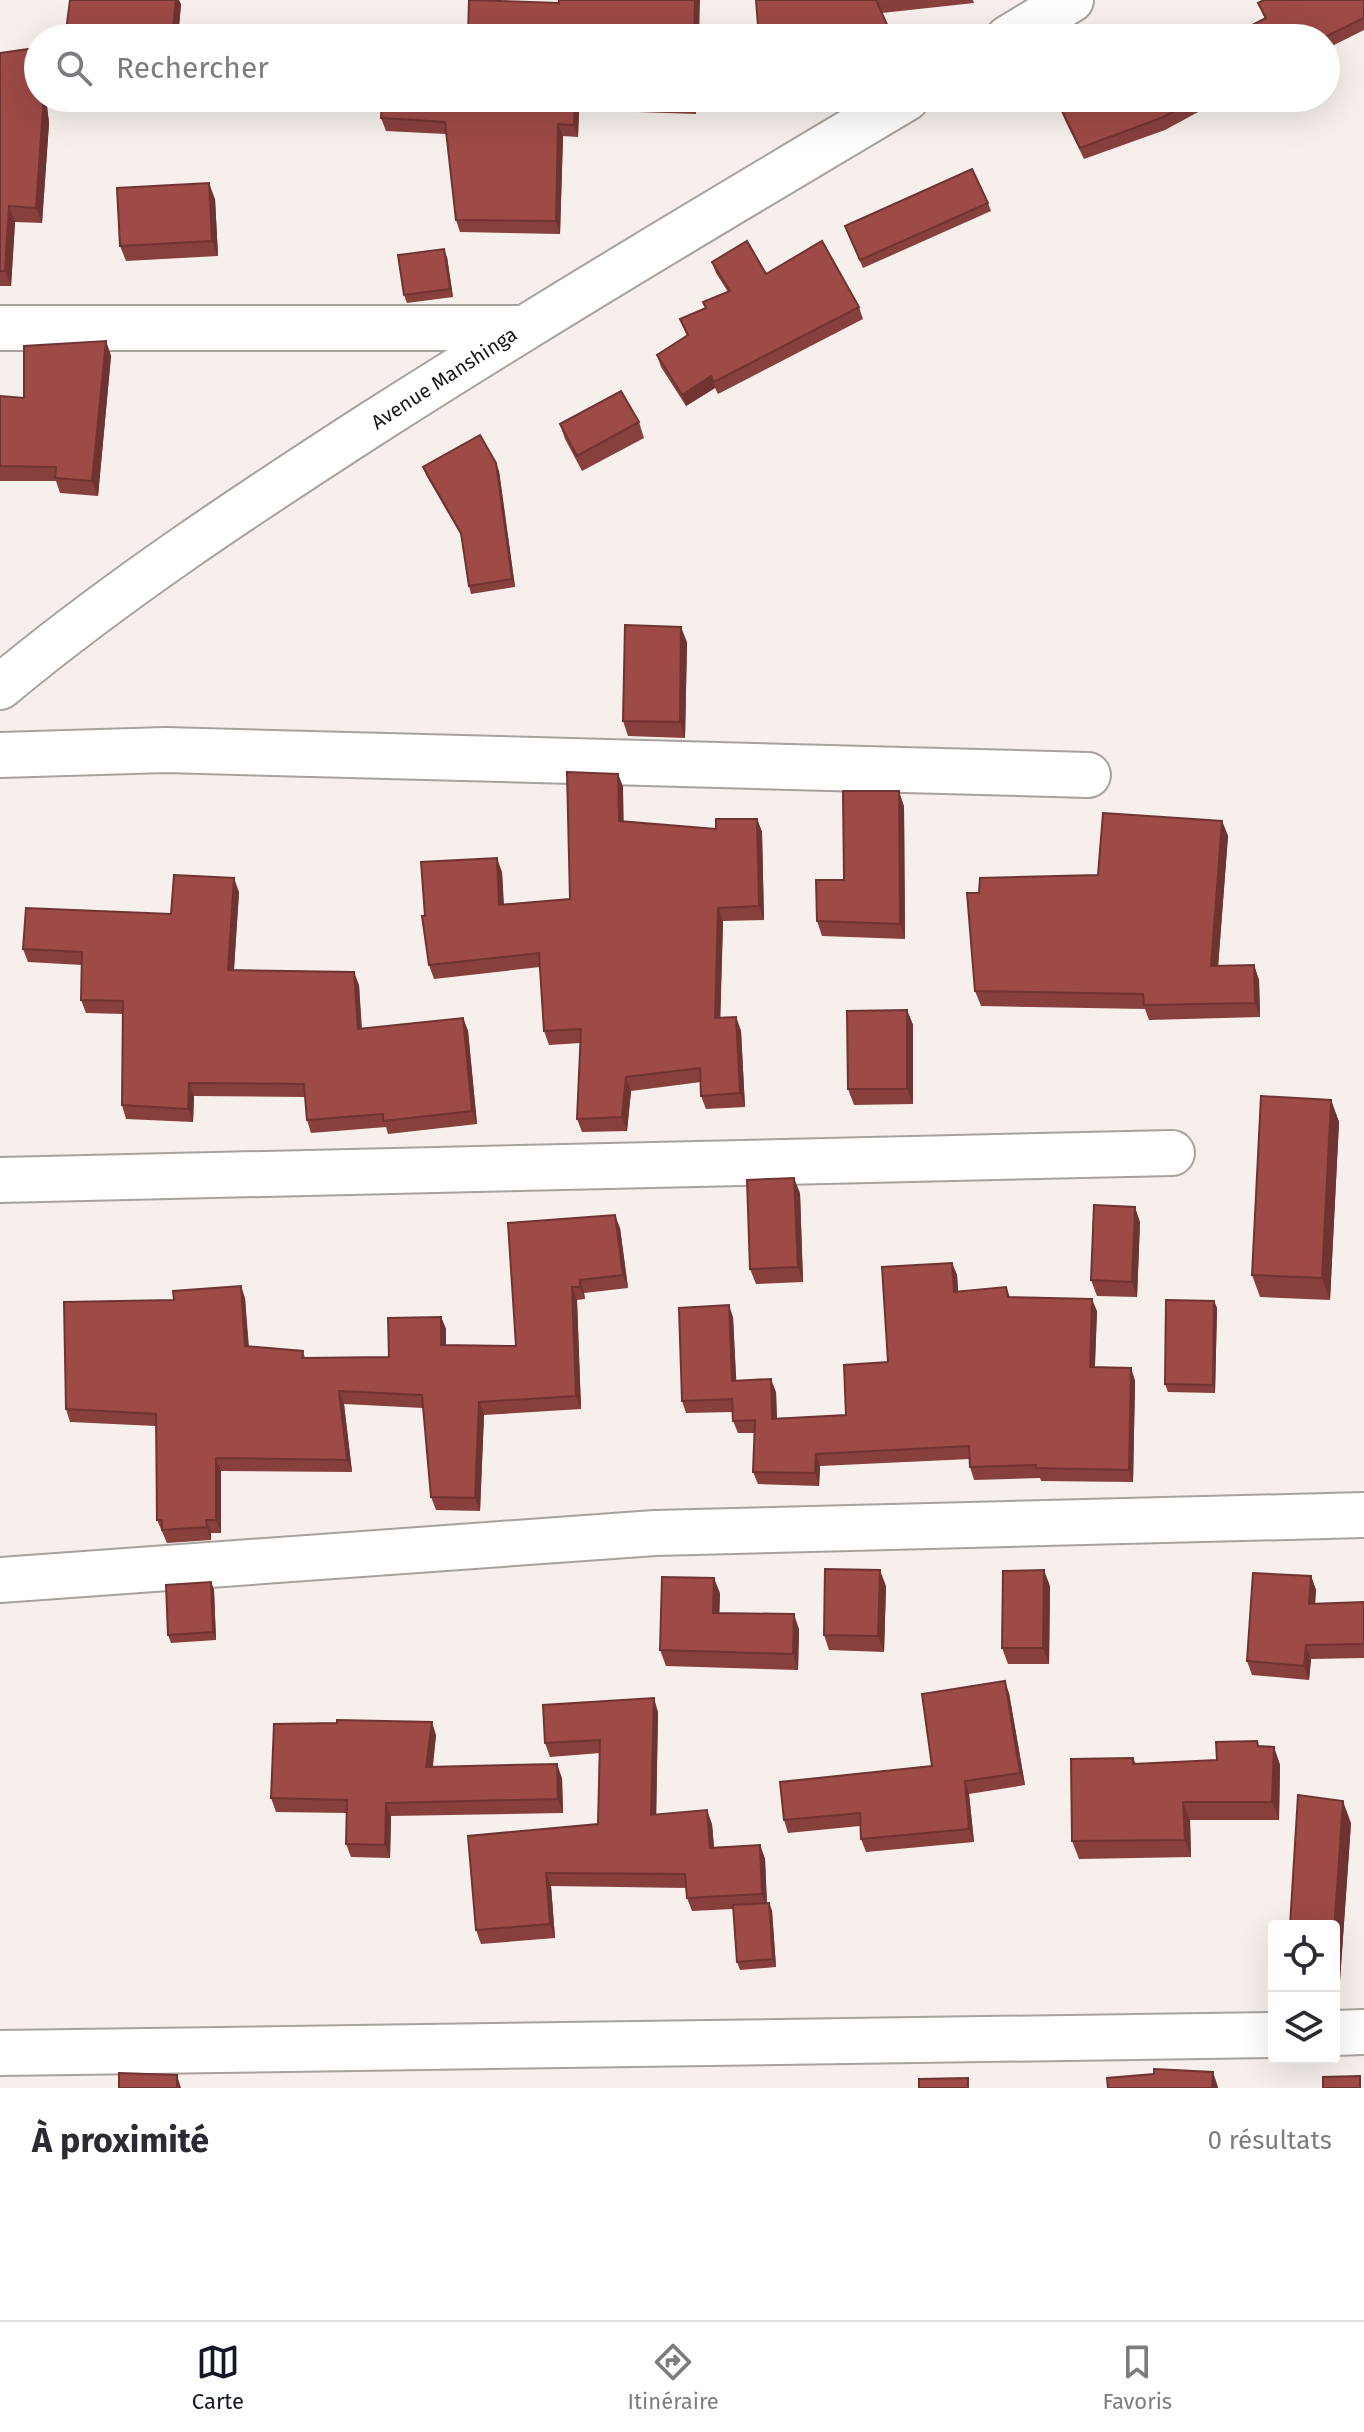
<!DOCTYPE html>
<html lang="fr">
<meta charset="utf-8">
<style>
body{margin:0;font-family:"Fira Sans",sans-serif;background:#f7f7f7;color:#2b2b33}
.controls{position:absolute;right:24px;bottom:24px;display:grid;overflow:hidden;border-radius:8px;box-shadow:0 8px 32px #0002}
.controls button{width:72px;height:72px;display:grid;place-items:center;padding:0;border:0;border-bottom:2px solid #e1e1e2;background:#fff;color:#2b2b33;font:40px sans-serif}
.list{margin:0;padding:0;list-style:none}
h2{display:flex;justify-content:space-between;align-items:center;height:104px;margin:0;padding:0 32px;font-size:34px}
h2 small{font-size:26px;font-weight:400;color:#7c7c81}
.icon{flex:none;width:44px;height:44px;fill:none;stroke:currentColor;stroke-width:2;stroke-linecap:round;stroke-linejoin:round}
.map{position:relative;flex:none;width:1364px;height:2088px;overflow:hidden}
.search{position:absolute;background:#fff;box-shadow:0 8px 32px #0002;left:24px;right:24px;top:24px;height:88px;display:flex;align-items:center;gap:20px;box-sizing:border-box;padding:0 28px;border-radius:44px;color:#7c7c81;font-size:30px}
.sheet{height:232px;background:#fff}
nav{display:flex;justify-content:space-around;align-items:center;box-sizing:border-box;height:112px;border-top:2px solid #e1e1e2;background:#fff;font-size:22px;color:#7c7c81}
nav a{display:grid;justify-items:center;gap:4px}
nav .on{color:#111827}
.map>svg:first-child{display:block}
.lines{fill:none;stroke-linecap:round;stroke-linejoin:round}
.street-casing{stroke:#a8a29e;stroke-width:48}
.street{stroke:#fff;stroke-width:44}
.wall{fill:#88403d}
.shaded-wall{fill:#6f3432}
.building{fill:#9e4a47;stroke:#6f3432;stroke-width:2}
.labels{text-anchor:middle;stroke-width:8;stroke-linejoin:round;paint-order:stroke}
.street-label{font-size:20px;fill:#1b1917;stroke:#fff}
</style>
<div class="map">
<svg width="1364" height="2088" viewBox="0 0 1364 2088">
<rect width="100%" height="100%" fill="#f6efeb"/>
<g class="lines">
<g class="street-casing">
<path id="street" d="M1008,38L1071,0
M0,328H521
M0,687C117,590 243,507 370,425C547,312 727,205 907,98
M0,755L166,750L1088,775
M0,1180L1172,1153
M0,1580L655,1533L1364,1515
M1334,2033L1364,2032
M0,2053L1274,2035"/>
</g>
<use href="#street" class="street"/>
</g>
<path class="wall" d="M756,0H973L974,3L882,13Z
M1364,0V30L1326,49V38H1227L1265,19L1258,3Z
M181,4L178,38H68L66,31Z
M0,53L38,98H46L49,123L42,223L15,222L11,286H0Z
M382,98H696V114L579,110L578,137L563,136L560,234L460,232L456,220L446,134L386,131L381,118Z
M1092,98H1224L1165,130L1084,159L1065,120L1061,109Z
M215,199L218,256L126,261L120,246Z
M988,203L991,211L863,268L848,234Z
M447,257L453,297L407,303L404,295Z
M712,262L766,274L859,307L863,319L718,394L715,388L686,406L661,367L657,355L687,336L680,319L706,308L728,292L716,273Z
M106,341L111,356L98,496L60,493L56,481H0V396L24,398Z
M639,422L644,438L582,471L565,439L560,424Z
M423,467L499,471L515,587L471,594L469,586L462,537L426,475Z
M687,642L685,738L628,736L623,721Z
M618,774L623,787V822L716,829L757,819L762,832L764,920L723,921L720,1018L736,1017L741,1031L745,1107L706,1109L701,1096V1082L631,1091L627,1131L582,1132L577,1119L581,1043L549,1045L544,1031L540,967L434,979L429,965L425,916L502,872L504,904L570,899Z
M904,806L905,939L822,936L817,921L844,880Z
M1222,821L1228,836L1218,966L1254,965L1259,980L1260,1017L1149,1020L1145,1009L981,1006L975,991L979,893L1098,875Z
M239,892L234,970L359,985L362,1029L463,1018L468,1031L477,1124L388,1134L386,1127L311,1133L307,1120L305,1097L194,1096L193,1122L126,1119L122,1105L123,1014L86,1013L81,1000L82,965L28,962L23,949L171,914Z
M907,1010L913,1025V1104L854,1105L848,1089Z
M1331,1100L1339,1122L1330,1300L1260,1297L1252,1275Z
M800,1193L803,1282L756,1284L750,1269Z
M1140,1222L1137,1297L1097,1296L1091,1280Z
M620,1228L628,1288L584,1293L585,1299L577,1300L581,1409L484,1415L480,1511L436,1510L431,1497L423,1408L344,1404L352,1472L221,1471V1533H211V1540L167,1543L157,1520L156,1426L70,1422L66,1409L245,1298L249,1347L303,1351L305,1358L389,1357L441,1317L446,1329V1345L516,1346Z
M952,1263L957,1275L958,1291L1006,1287L1010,1297L1097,1311L1095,1367L1131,1368L1135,1381L1133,1482L1041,1481L1040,1478L974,1480L970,1467V1459L820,1466L819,1486L758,1484L753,1472L755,1433H738L733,1421V1412L686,1413L682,1401L733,1317L736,1381L776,1392L777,1418L846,1415L888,1362Z
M1214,1301L1217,1308L1215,1393L1168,1392L1165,1384Z
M1311,1576L1316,1590L1315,1604L1364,1602V1658L1311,1659L1309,1680L1252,1675L1247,1661Z
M211,1582L214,1590L216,1640L171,1643L168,1635Z
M886,1586L884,1652L829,1650L824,1635Z
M1050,1586L1049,1664H1008L1002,1648Z
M720,1593L719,1613L799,1629L798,1670L666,1666L660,1650Z
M1009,1693L1025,1785L969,1794L974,1842L866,1852L861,1839L860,1826L788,1833L784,1820L932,1766Z
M658,1712L656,1815L712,1824L714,1847L760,1845L765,1859L767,1903H769L772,1911L776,1967L740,1970L737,1962L733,1909L692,1911L687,1898L686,1888L551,1886L555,1938L481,1944L476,1930L598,1824L600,1753L550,1757L545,1743Z
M436,1735L433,1766L562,1778L563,1813L391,1816L390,1858L351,1857L346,1844L347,1813L276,1812L271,1798Z
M1259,1746L1274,1747L1280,1765L1279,1820H1190L1191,1857L1079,1859L1072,1841L1133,1758L1136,1764L1217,1760Z
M1351,1823L1340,1980H1334V1926Z"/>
<path class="shaded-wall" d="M176,0H179L181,4L178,38H172Z
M695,0H700L699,38H694Z
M42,98H46L49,123L42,223L36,208Z
M575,98L579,110L578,137L574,125Z
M692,98H696V114L691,102Z
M558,124L563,136L560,234L556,221Z
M209,183L215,199L218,256L212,241Z
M9,206L15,222L11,286L5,271Z
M444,249L447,257L453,297L450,289Z
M106,341L111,356L98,496L92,481Z
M711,376L715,388L686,406L682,395Z
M496,463L499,471L515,587L512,579Z
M681,627L687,642L685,738L680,722Z
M618,774L623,787L624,835L619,821Z
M899,791L904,806L905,939L900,924Z
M757,819L762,832L764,920L759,906Z
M1222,821L1228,836L1217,981L1211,966Z
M497,858L502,872L504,918L499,905Z
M234,878L239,892L233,983L228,970Z
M718,908L723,921L720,1032L715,1018Z
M1254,965L1259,980L1260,1017L1255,1003Z
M354,972L359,985L362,1043L358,1029Z
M907,1010L913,1025V1104L907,1089Z
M736,1017L741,1031L745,1107L740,1093Z
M463,1018L468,1031L477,1124L472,1111Z
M626,1077L631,1091L627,1131L622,1117Z
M189,1083L194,1096L193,1122L188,1109Z
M1331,1100L1339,1122L1330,1300L1322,1278Z
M794,1178L800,1193L803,1282L798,1267Z
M1135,1207L1140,1222L1137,1297L1132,1282Z
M615,1215L620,1228L628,1288L623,1275Z
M952,1263L957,1275L959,1304L954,1292Z
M580,1280L584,1293L585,1299L580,1287Z
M241,1286L245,1298L249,1359L245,1346Z
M572,1287L577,1300L581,1409L576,1396Z
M1092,1299L1097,1311L1094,1380L1090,1367Z
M1214,1301L1217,1308L1215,1393L1213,1385Z
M729,1305L733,1317L737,1394L732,1381Z
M441,1317L446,1329V1358L441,1345Z
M1131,1368L1135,1381L1133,1482L1129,1470Z
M771,1379L776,1392L777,1431L772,1419Z
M339,1391L344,1404L352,1472L347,1460Z
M479,1402L484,1415L480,1511L475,1498Z
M816,1454L820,1466L819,1486L815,1473Z
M216,1458L221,1471V1533L216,1520Z
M206,1520L211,1533V1540L207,1527Z
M880,1570L886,1586L884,1652L878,1636Z
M1044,1570L1050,1586L1049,1664L1043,1648Z
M1311,1576L1316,1590L1314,1618L1309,1604Z
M714,1578L720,1593L719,1628L713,1613Z
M211,1582L214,1590L216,1640L213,1632Z
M794,1614L799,1629L798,1670L793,1654Z
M1306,1645L1311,1659L1309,1680L1304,1666Z
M1005,1681L1009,1693L1025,1785L1020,1773Z
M654,1698L658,1712L656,1828L651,1815Z
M432,1722L436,1735L431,1780L426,1767Z
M1274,1747L1280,1765L1279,1820L1272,1802Z
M557,1764L562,1778L563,1813L558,1799Z
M965,1781L969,1794L974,1842L969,1829Z
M1343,1801L1351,1823L1340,1980L1334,1963V1932Z
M1183,1802L1190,1820L1191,1857L1185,1840Z
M386,1803L391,1816L390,1858L385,1845Z
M707,1810L712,1824L715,1861L710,1848Z
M760,1845L765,1859L767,1908L762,1894Z
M546,1873L551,1886L555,1938L550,1924Z
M769,1903L772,1911L776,1967L773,1959Z
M1213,2072L1218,2087V2088H1212Z
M177,2075L181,2088H177Z"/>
<path class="building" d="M70,0H176L172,38H142L66,31Z
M469,0L559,3V0H695L694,38H468Z
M756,0H876L893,38H759Z
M1264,0H1364V18L1323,38H1227L1266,18L1258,3Z
M293,30L344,32V38H292Z
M36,48L38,67V98H42L43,108L36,208L9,206L5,271H0V53Z
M382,98H575L574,125L558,124L556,221L456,220L445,122L381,118Z
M591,98H692L691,102Z
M1092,98H1199L1161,118L1080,148L1061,109Z
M972,169L988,203L860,260L845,226Z
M209,183L212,241L120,246L117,188Z
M747,241L766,274L822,241L859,307L714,382L711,376L682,395L657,355L688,335L680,319L706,308L703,302L730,291L712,262Z
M444,249L450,289L404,295L398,255Z
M106,341L92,481L55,478L56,467L0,466V396L24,398V346Z
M621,391L639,422L577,456L560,424Z
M480,435L496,463L512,579L469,586L461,533L423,467Z
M625,625L681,627L680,722L623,721Z
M567,772L618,774L619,821L716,829V819H757L759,906L718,908L715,1018L736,1017L740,1093L701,1096L700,1068L626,1077L622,1117L577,1119L581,1029L544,1031L539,953L429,965L422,916H425L421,862L497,858L499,905L570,899Z
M843,791H899L900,924L817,921L816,880H844Z
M1103,813L1222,821L1211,966L1254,965L1255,1003L1144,1005L1143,994L975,991L967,893H979L980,878L1098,875Z
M174,875L234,878L228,970L354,972L358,1029L463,1018L472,1111L383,1121V1114L307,1120L304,1084L189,1083L188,1109L122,1105L123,1001L81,1000L82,952L23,949L26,908L171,914Z
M907,1010V1089H848L847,1011Z
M1261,1096L1331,1100L1322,1278L1252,1275Z
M794,1178L798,1267L750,1269L747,1180Z
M1094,1205L1135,1207L1132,1282L1091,1280Z
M615,1215L623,1275L580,1280V1287H572L576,1396L479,1402L475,1498L431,1497L422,1395L339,1391L347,1460L216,1458V1520H206L207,1527L162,1530V1520H157L156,1414L66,1409L64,1302L174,1300L173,1291L241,1286L245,1346L303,1351L302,1358L389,1357L388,1318L441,1317V1345L516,1346L508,1223Z
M952,1263L954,1292L1006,1287L1008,1297L1092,1299L1090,1367L1131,1368L1129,1470L1036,1468V1465L970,1467L969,1446L816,1454L815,1473L753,1472L755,1420L733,1421L732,1399L682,1401L679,1308L729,1305L732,1381L771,1379L772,1419L846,1415L844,1365L888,1362L882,1267Z
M1166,1300L1214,1301L1213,1385L1165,1384Z
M825,1569L880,1570L878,1636L824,1635Z
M1044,1570L1043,1648H1002L1003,1571Z
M1253,1573L1311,1576L1309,1604L1364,1602V1644L1306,1645L1304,1666L1247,1661Z
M662,1577L714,1578L713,1613L794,1614L793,1654L660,1650Z
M211,1582L213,1632L168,1635L166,1585Z
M1005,1681L1020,1773L965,1781L969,1829L861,1839L860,1813L784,1820L780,1782L932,1766L922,1694Z
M654,1698L651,1815L707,1810L710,1848L760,1845L762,1894L687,1898L685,1874L546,1873L550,1924L476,1930L468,1836L598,1824L600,1740L545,1743L543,1705Z
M337,1720L432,1722L426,1767L557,1764L558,1799L386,1803L385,1845L346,1844L347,1800L271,1798L274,1724L337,1723Z
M1257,1741L1258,1746L1274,1747L1272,1802H1183L1185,1840L1072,1841L1071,1759L1133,1758V1764L1217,1760L1216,1742Z
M1298,1795L1343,1801L1334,1932V1926H1290Z
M769,1903L773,1959L737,1962L733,1905Z
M1154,2069L1213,2072L1212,2088H1108L1107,2078L1154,2074Z
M119,2073L177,2075V2088H119Z
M1360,2076V2088H1323V2077Z
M968,2078V2088H919V2079Z"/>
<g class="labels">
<g class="street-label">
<text transform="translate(444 378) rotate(-33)" y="7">Avenue Manshinga</text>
</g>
</g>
</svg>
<div class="controls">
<button><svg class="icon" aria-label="locate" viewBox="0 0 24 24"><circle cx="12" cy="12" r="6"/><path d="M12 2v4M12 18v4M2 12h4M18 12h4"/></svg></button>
<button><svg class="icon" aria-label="layers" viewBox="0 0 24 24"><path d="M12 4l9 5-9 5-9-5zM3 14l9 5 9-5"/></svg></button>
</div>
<div class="search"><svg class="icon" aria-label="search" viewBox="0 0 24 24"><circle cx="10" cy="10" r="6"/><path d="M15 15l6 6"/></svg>Rechercher</div>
</div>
<section class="sheet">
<h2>À proximité<small>0 résultats</small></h2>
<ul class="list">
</ul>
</section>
<nav>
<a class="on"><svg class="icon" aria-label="map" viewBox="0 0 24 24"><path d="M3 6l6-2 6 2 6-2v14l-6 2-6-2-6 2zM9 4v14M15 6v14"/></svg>Carte</a>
<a><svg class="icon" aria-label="directions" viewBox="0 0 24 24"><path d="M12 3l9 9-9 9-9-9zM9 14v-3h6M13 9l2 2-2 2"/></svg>Itinéraire</a>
<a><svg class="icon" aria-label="saved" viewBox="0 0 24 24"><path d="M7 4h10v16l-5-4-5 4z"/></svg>Favoris</a>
</nav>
